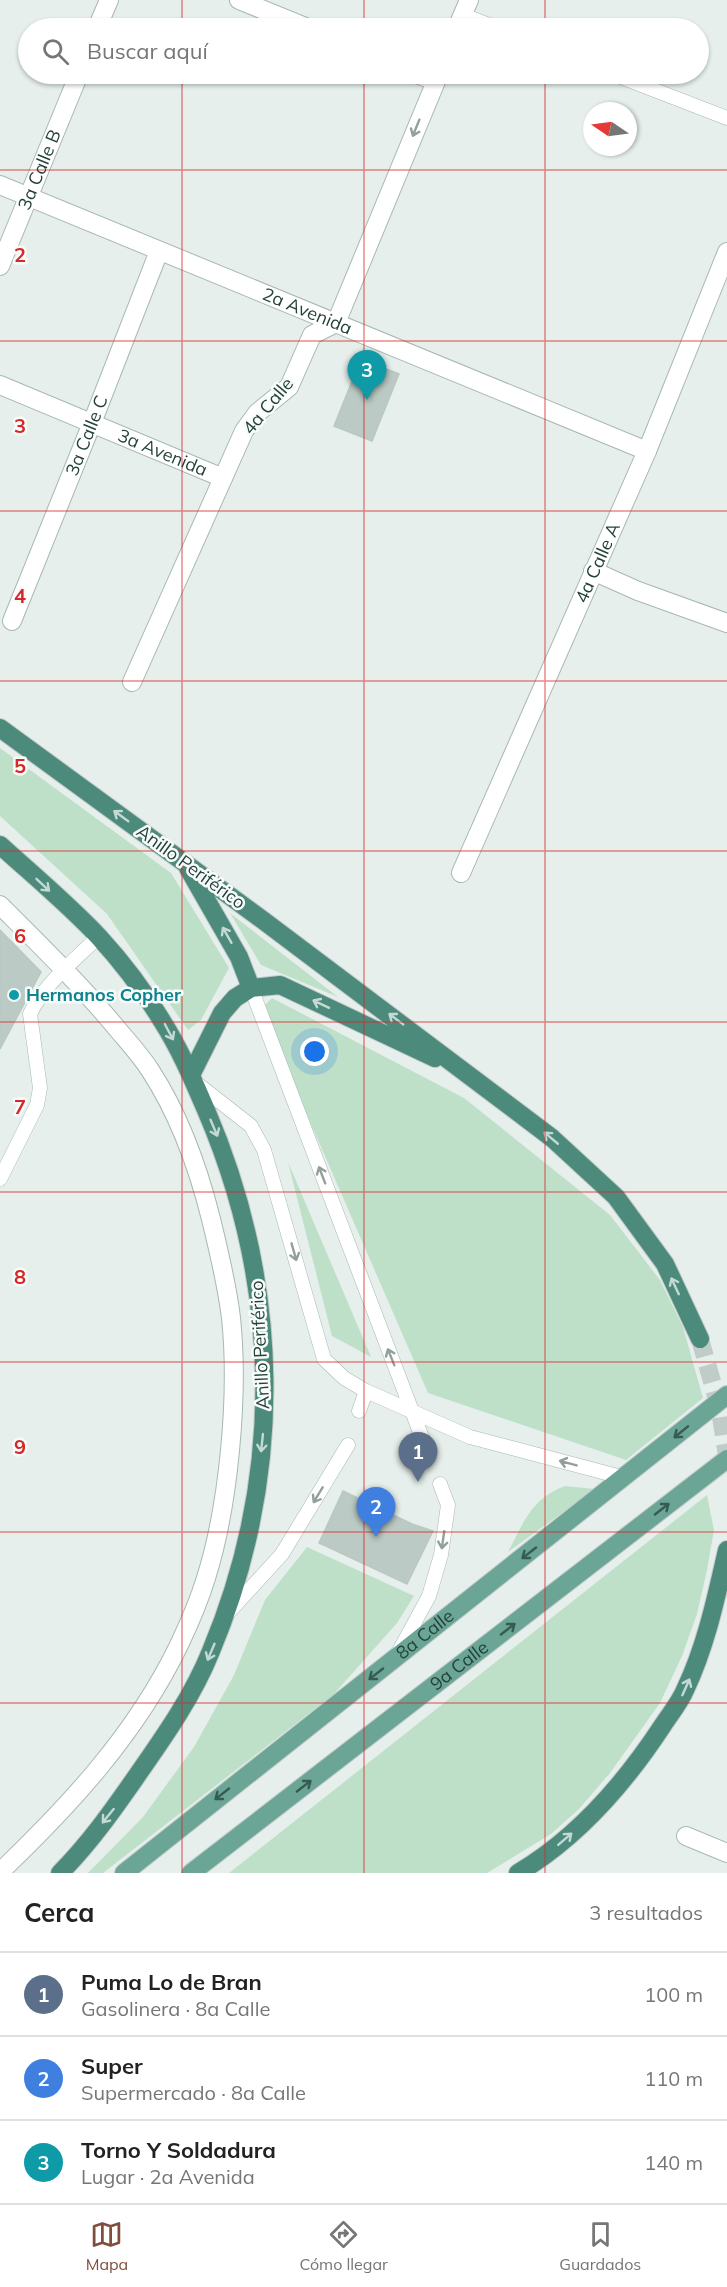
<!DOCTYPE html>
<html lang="es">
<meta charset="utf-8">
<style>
body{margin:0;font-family:Mulish,sans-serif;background:#f2f2f2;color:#222}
.compass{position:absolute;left:583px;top:102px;width:54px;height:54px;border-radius:50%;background:#fff;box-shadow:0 2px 4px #0004;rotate:283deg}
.you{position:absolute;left:315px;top:1052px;width:21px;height:21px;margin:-15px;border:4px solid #fff;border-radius:50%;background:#1a73e8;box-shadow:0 0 0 9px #1a73e833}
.badge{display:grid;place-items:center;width:39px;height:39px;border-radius:50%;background:#804e3d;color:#fff;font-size:20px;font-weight:700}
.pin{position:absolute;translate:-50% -50px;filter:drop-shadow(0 2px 3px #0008)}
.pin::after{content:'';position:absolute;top:32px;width:21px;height:18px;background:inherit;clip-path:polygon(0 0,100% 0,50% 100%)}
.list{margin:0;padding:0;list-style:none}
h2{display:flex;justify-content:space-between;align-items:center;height:78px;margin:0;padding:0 24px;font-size:26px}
h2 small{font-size:20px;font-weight:400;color:#767676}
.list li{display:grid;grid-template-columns:39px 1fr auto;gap:18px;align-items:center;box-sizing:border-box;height:84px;padding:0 24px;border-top:2px solid #e0e0e0}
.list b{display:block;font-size:22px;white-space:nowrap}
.list p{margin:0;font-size:20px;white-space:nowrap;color:#767676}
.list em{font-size:20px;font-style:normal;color:#767676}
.icon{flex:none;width:33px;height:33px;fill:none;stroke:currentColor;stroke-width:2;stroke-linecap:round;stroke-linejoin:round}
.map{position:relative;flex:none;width:727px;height:1873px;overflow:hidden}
.search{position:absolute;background:#fff;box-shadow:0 2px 4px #0004;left:18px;right:18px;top:18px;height:66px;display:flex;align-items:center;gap:15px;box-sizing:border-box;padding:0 21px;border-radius:33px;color:#767676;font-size:22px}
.sheet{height:330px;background:#fff}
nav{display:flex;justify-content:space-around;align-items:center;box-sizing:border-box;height:84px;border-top:2px solid #e0e0e0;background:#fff;font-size:16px;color:#767676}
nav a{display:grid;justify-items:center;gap:3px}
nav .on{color:#804e3d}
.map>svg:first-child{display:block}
.green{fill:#bfe0c8}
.building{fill:#bbcac4;stroke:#b8c9c2;stroke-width:1.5}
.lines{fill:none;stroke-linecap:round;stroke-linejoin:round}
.trunk-tunnel{stroke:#bfccc8;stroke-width:18;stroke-dasharray:18 9;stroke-linecap:butt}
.service-casing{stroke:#a8b8b2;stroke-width:15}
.pedestrian-casing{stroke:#a8b8b2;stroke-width:20}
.minor-casing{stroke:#a8b8b2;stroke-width:20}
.tertiary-casing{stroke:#a8b8b2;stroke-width:20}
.primary-casing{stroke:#c2cac8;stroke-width:20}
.trunk-casing{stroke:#c2cac8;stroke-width:20}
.service{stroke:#fff;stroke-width:14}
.pedestrian{stroke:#fff;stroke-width:18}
.minor{stroke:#fff;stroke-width:18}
.tertiary{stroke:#fff;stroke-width:18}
.primary{stroke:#6aa596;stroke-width:18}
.trunk{stroke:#4c8a7c;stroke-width:18}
.oneway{stroke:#92a09c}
.oneway2{stroke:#c4d9d4}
.oneway3{stroke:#365b51}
.grid{fill:none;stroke:#d62828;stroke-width:1.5;stroke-opacity:0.55}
.culture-dot{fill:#0f9aa8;stroke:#f7fbf9;stroke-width:2}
.labels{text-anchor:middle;stroke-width:5;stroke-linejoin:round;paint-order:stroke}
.street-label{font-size:18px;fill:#24423a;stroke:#f7fbf9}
.culture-label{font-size:18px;font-weight:bold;fill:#0d838f;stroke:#f7fbf9;text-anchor:start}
.grid-label{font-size:20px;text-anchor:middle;font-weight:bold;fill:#d62828;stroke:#f7fbf9;stroke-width:5;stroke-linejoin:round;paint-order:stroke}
</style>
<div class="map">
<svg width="727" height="1873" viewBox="0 0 727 1873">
<rect width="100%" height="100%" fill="#e6efeb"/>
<path class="green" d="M0,748L171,873L229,968L201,1020L188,1030L107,914L0,816Z
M230,913L338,997L261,965Z
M272,998L464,1098L610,1215L660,1280L683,1327L703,1398L626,1460L428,1393L261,1009Z
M288,1162L371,1357L332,1336Z
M565,1486L595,1489L508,1552C524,1522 531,1499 565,1486Z
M707,1495L714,1530L707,1570L697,1614L682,1656L660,1703L610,1773L579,1809L551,1834L487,1873H229Z
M307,1547L414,1596L397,1623L334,1694L103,1873H88L143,1817L194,1747L234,1675L265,1600Z"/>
<path class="building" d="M361,359L399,374L372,441L334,426Z
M0,930L41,972L0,1049Z
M343,1491L412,1524L433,1531L407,1584L319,1543Z"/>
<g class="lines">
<path class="trunk-tunnel" d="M700,1339L720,1410L727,1456"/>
<g class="service-casing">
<path id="service" d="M463,15L497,28
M613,74L727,118
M251,988L423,1440
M195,1082L251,1126L264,1150L324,1359L344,1378L366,1391L470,1437L625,1478
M0,1179L37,1105L40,1088L30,1014C44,984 75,960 98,937
M359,1411L366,1391
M228,1613L282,1554L348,1445
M398,1653L429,1596L441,1555L448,1505L440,1484"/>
</g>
<g class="pedestrian-casing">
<path id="pedestrian" d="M686,1836L727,1853"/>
</g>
<g class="minor-casing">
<g id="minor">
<path d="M239,0L308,28"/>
<path d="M97,28L109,0"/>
<path d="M457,28L469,0"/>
<path d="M417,74L435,81"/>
<path id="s1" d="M0,185L647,451"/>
<path id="s2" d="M0,266L79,74"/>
<path id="s3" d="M0,385L223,478"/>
<path d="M593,571L638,591L727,623"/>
<path id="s4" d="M12,621L92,423L159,251"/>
<path d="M132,682L244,431L257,413L289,387L312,335L336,323L439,74"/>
<path id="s5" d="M461,873L647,451L727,252"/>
</g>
</g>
<g class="tertiary-casing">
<path id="tertiary" d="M0,905C41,946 82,986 119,1031C130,1044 141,1056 150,1070C180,1116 198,1167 211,1219C219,1252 227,1284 231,1318C239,1394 229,1505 206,1578C199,1601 189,1624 179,1645C136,1734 70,1805 0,1872"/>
</g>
<g class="primary-casing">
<g id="primary">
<path id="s6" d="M124,1873L727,1395"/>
<path id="s7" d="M191,1873L727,1459"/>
</g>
</g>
<g class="trunk-casing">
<path id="trunk" d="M0,728L264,921L552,1138L616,1197L665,1264L700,1339
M0,845C33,875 68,904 99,937C122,962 144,991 162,1021C180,1049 193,1080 206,1110C281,1285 285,1474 211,1651C193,1696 164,1737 136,1777C113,1810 89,1844 60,1873
M188,868L239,957L251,988
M191,1075L222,1013L235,998L251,988L280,985L435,1058
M518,1873C579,1837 625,1783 663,1725C671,1713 680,1702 685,1690C706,1646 716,1598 727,1550"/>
</g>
<use href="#service" class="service"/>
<use href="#pedestrian" class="pedestrian"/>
<use href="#minor" class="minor"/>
<use href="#tertiary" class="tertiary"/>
<use href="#primary" class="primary"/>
<use href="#trunk" class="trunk"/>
</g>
<defs><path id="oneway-shaft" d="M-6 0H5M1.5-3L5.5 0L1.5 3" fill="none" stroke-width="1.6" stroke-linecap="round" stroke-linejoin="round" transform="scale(1.5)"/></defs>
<g class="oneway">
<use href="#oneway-shaft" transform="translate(416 128) rotate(112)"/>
<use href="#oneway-shaft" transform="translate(322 1175) rotate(-111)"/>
<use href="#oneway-shaft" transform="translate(294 1252) rotate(74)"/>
<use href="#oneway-shaft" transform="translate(391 1357) rotate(-112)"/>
<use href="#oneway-shaft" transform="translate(568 1463) rotate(-165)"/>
<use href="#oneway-shaft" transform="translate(318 1495) rotate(121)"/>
<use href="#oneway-shaft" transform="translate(443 1540) rotate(98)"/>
</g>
<g class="oneway2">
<use href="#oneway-shaft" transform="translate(121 816) rotate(-144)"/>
<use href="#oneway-shaft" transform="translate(43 885) rotate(43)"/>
<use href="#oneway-shaft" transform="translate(227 935) rotate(-120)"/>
<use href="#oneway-shaft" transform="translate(321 1004) rotate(-155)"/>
<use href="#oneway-shaft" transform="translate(396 1019) rotate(-143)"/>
<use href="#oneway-shaft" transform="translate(169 1032) rotate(62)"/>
<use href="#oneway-shaft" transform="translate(214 1128) rotate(67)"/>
<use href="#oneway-shaft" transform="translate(551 1138) rotate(-140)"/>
<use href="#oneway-shaft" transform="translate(675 1286) rotate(-115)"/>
<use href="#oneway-shaft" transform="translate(262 1443) rotate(96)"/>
<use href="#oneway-shaft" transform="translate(211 1652) rotate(113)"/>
<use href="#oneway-shaft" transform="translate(686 1687) rotate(-66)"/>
<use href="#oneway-shaft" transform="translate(108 1816) rotate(129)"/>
<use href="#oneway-shaft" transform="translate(565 1839) rotate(-41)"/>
</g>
<g class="oneway3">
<use href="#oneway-shaft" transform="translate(681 1432) rotate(141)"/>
<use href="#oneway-shaft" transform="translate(662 1509) rotate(-38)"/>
<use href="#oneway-shaft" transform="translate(529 1553) rotate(142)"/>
<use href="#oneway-shaft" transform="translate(508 1629) rotate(-38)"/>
<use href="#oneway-shaft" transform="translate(376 1674) rotate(142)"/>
<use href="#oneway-shaft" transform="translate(304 1786) rotate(-38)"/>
<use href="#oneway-shaft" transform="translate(222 1794) rotate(142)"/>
</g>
<path class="grid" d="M182,0V28M364,0V28M545,0V28M182,74V1873M364,74V1873M545,74V1873M0,170H727M0,341H727M0,511H727M0,681H727M0,851H727M0,1022H727M0,1192H727M0,1362H727M0,1532H727M0,1703H727"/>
<circle class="culture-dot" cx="14" cy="995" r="6"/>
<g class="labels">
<g class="street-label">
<text dy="6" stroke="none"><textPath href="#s2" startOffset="104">3a Calle B</textPath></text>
<text dy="6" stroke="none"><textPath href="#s1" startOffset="332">2a Avenida</textPath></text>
<text transform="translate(268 406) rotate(-50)" y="6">4a Calle</text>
<text dy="6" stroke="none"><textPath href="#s4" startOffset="200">3a Calle C</textPath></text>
<text dy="6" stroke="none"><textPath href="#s3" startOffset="176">3a Avenida</textPath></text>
<text dy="6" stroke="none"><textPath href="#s5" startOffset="339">4a Calle A</textPath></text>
<text transform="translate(191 867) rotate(36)" y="6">Anillo Periférico</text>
<text transform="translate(260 1345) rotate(-93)" y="6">Anillo Periférico</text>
<text dy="6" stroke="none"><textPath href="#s6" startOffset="384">8a Calle</textPath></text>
<text dy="6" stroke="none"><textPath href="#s7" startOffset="339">9a Calle</textPath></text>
</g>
<g class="culture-label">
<text x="26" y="1001">Hermanos Copher</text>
</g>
</g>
<g class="grid-label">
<text x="20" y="262">2</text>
<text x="20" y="433">3</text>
<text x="20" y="603">4</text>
<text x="20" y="773">5</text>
<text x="20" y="943">6</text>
<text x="20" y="1114">7</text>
<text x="20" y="1284">8</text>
<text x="20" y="1454">9</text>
</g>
</svg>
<svg class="compass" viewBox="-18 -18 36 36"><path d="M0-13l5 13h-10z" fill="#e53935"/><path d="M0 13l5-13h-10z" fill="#767676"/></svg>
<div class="you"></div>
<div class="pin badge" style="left:418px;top:1482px;background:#5c6f8a">1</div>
<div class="pin badge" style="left:376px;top:1537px;background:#3f7fe0">2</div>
<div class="pin badge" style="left:367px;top:400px;background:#0f9aa8">3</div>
<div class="search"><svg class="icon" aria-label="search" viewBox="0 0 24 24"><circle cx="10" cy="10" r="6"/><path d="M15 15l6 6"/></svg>Buscar aquí</div>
</div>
<section class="sheet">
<h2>Cerca<small>3 resultados</small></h2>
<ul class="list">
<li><span class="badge" style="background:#5c6f8a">1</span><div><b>Puma Lo de Bran</b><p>Gasolinera · 8a Calle</p></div><em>100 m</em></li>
<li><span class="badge" style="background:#3f7fe0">2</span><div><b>Super</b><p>Supermercado · 8a Calle</p></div><em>110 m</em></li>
<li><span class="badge" style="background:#0f9aa8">3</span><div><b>Torno Y Soldadura</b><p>Lugar · 2a Avenida</p></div><em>140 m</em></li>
</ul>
</section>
<nav>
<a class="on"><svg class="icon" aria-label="map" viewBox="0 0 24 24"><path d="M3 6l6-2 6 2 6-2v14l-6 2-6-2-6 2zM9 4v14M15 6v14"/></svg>Mapa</a>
<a><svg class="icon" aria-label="directions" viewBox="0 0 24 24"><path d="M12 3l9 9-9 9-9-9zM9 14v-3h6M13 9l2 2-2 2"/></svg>Cómo llegar</a>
<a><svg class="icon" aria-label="saved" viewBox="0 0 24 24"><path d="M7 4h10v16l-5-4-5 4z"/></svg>Guardados</a>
</nav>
